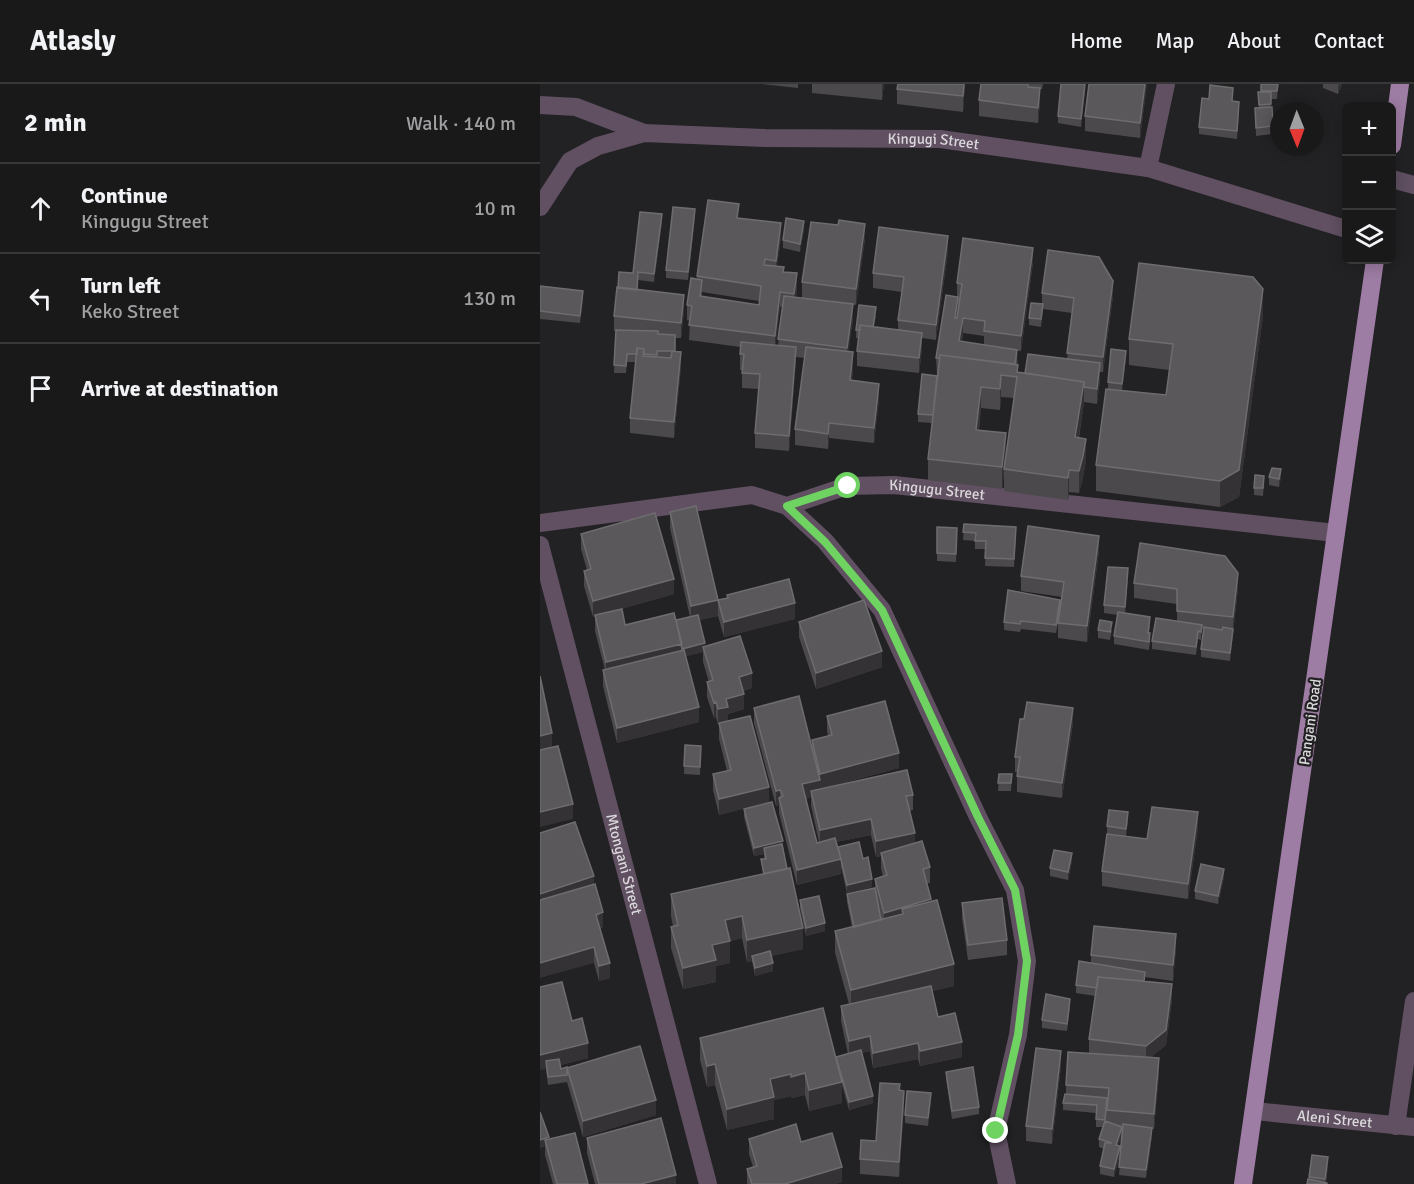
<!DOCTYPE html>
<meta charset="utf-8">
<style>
body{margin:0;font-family:Signika,sans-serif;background:#272627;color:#f1f3f6}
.controls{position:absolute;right:18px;top:18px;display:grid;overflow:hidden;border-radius:9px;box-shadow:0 3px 15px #0003}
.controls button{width:54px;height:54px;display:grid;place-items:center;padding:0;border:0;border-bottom:2px solid #383839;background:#1a191a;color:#f1f3f6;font:30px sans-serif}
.compass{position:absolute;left:730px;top:18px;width:54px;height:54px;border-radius:50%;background:#1a191a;box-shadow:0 3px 15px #0003;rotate:179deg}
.stop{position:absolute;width:18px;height:18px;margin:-14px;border:4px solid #6ed361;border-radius:50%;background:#fff}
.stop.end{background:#6ed361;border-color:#fff;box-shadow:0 2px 6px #0008}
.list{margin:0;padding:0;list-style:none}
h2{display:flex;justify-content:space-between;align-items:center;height:78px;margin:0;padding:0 24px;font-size:26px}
h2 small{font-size:20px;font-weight:400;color:#9fa0a2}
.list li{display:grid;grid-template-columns:39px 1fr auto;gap:18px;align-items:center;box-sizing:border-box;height:90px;padding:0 24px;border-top:2px solid #383839}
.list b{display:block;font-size:22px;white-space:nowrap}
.list p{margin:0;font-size:20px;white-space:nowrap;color:#9fa0a2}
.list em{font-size:20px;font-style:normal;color:#9fa0a2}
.icon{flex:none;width:33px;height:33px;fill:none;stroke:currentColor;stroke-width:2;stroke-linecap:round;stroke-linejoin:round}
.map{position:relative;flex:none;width:874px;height:1100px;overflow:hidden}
header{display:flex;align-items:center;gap:36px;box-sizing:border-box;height:84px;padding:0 30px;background:#1a191a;border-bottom:2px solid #383839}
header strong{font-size:28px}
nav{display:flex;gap:33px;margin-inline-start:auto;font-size:21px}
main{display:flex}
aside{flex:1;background:#1a191a}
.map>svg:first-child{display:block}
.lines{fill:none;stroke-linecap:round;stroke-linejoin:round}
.minor{stroke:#605062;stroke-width:18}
.major{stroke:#9e7da4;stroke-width:18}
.wall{fill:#4b494c;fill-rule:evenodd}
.shaded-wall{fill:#343235}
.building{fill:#5a585b;stroke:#6e6c6f;stroke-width:1.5}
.route{stroke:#6ed361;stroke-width:8}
.labels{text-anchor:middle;stroke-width:4.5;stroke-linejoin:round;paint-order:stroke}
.street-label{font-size:15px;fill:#dad8da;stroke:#222123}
</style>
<header>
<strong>Atlasly</strong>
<nav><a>Home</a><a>Map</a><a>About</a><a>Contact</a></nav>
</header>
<main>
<aside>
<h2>2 min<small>Walk · 140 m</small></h2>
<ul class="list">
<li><svg class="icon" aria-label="ahead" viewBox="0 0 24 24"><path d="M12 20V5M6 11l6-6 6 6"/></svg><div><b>Continue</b><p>Kingugu Street</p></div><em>10 m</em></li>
<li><svg class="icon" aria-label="left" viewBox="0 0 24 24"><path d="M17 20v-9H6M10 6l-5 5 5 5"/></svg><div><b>Turn left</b><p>Keko Street</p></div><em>130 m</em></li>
<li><svg class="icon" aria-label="arrive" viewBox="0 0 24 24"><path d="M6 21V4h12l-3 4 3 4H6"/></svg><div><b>Arrive at destination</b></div></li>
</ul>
</aside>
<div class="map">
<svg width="874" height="1100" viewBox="0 0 874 1100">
<rect width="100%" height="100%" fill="#222123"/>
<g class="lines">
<g class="minor">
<path d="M0,21L36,23L104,49"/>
<path d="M608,84L626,0"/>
<path d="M852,95L874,101"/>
<path id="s1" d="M0,123L30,77L58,62L104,49L225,54L400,55L608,84L806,145"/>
<path d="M247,422L285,457L342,526L438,733L475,806L487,877L478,951L456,1047L467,1100"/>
<path id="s2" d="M0,439L212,411L247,422L307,402L354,401L796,449"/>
<path id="s3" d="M0,461L168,1100"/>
<path id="s4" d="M714,1027L874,1043"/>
<path d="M856,1042L874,917"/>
</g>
<path class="major" d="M852,61L860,0
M703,1100L835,176"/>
</g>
<path class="wall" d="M222,0H258V4Z
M272,0H344L342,16L272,9Z
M425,0L423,28L357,20V5Z
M441,0H503L502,5H500V19L498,39L439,32V16Z
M607,0L600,54L545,47V32Z
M721,0H738L737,15H731V23H732L733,50L716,52L715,24H719L718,8H721Z
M783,0H802L798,10L783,4Z
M545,5L541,43L518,39V32Z
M693,17L699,26L697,55L659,50V43Z
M155,133L148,196L126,194V186Z
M199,134L241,154L237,182L244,188L257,204L256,213L313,235L308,268L313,284L312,296L339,315L334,359L289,354L288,365L255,361V345L265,274L256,273L249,367L215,364V349L219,305L202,304V286H200V263L149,256L150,237L147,236V221L157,195V192ZM162,208L219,217V221L162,213ZM240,223H242L238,261H235Z
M122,138L114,198L98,196L97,206L144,227L141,254H135V267L141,283L134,354L90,349V334L96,278H87L86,289H74L76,247H74V232L78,204L93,189Z
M264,145L260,168L243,164V156Z
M325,155L316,221L262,214V198Z
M408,167L396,256L382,254V265L379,289L317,282V267L319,254H316V246L336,231L334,243L358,246V236L362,208L333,204V189Z
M493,179L481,267H477L478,288L485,289L527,275L532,229L503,225L501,243L489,241V234L502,220V209L573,212L563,288H560V295L557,320L544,318L539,354L546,376L543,394L539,409L529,408L528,416L464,407V387L462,405L388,396V375L392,339L378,338V330L397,292L396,274L417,213V199ZM423,249L444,252V261L422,258ZM461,313L474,314L466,370L439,346L441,324L460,326Z
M0,202L43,215L40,239L0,235Z
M723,232L699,413L680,423L556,407V381L568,305V298L586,275L582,306L626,311L629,286L589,281V255Z
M729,393H741L739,403L729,401Z
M724,400L723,412L714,411V404Z
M130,428L178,516L187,515V511L255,535L184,553L178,532L159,536L165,562L212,604L203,607L204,625L188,630V637L229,718L179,731L173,706V690L187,687L179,655V640L178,641L176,633L174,634L167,613V598H169L163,578V568L146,572L159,638L77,659L63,602V586H65L55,547V532L53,533L44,502V487L47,486L41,465V450L134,510L74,527L85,541L136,536L150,533L130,444Z
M424,440L476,450L474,483L445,482L446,465H435V457L423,456Z
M397,443L417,444L416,478L397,477Z
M559,467L547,558L518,554V539L516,549L481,545L480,548L464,546V538L520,524L522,513L481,507V492Z
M588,492L585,529L610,541L609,549L610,557L609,566L574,560V552L578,531L564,529V521Z
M594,499L698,504L690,577L661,573V565L664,545H662L661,556L658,555L656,571L612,565V557L637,537V520L594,514Z
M259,538L342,583L276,605L259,553Z
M558,546H572L570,556L558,554Z
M214,624L272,662V656L288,652L287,647V632L359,684L280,705L373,711V726L369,727L375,759L390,783V799H387L414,902L392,907L398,933L422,973L380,982L378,975L333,984L330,967L321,969L333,1019L309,1026L302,1001V1019L269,1027L265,1011L251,1014V1012L234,1016V1035L187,1046L175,1001L167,1003L160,976V954L296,975L308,970L301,937V922L309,920L295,869V847L312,843L307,818V810L335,804V795L343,793L341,784V772L336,773L331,751L296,758L298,764L323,775L332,803L307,809L301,783V790L257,801L239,729V721L236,722L214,639ZM271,713V722L279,758L277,759L266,715Z
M533,639L522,714L477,708V688H475V673Z
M145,661L161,662L160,691L144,690Z
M459,690H472L471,707H458Z
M204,725L243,763L263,865L231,872L233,887L215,892L212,877L207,878L202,854L190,857V879L176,882V898L143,905L131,864V843L133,842L131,832V810L223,790L221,775H224V770L214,772L204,733Z
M588,736L586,752L607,755L658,744L648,815L562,802V787L567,750V742Z
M532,777L528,796L510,792V784Z
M684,793L678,820L655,815V807Z
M54,800L63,843L60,845L70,894L59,897L54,879Z
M260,816L285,847L266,852L260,824Z
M422,819L467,856V871L428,876L422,834Z
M636,865L633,897L605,893V898L632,916L626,961L610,974L619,989L614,1045H612V1052L606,1094L579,1091L583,1043H582V1051L578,1061L580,1070L574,1093L560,1090V1082L564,1065L559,1063V1055L563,1043H556V1029L523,1026V1019L526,1010V1001L549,969V955L555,912L536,909V901L551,879V871Z
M1,903L32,937L48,974L20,981L21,985L27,984L116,1031L43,1053L27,998L8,1001L6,985Z
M530,923L527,947L502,944V936Z
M521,982L512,1060L486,1057V1042Z
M406,988L439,1023V1030L412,1035L406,995Z
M360,1006L364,1022L359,1093L320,1090V1075L336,1057Z
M391,1017L388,1042L365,1039V1031Z
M0,1028L9,1055L48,1100H13L5,1071V1062L0,1064Z
M47,1054L136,1100H55L47,1069Z
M209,1055L261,1058L302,1098L295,1100H207V1085L213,1083L209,1070Z
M788,1081L786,1099L769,1095V1093Z"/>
<path class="shaded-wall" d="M342,0H344L342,16Z
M424,0H425L423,28V12Z
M545,0V5L541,43V35Z
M605,0H607L600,54V39Z
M799,0H802L798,10V2Z
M500,4V19L498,39V24Z
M155,125V133L148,196V188Z
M122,130V138L114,198V190Z
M264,137V145L260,168V160Z
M241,139V154L236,192V177Z
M325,140V155L316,221V205Z
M408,152V167L396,256V241Z
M493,164V179L481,267V252Z
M257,189V204L254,225V210Z
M573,197V212L563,288V273Z
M723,205V232L699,413L680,423V397Z
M43,207V215L40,239V232Z
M240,208V223L235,267V252Z
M144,211V227L141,254V239Z
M418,213V229L415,249V234Z
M313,220V235L307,279V264Z
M423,234V249L419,273V257Z
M382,249V265L379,289V274Z
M256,263V278L249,367V352Z
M586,267V275L582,308V300Z
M141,268V283L134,354V338Z
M313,268V284L310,311V296Z
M560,279V295L557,320V305Z
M461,291V313L460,326V305Z
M544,298V319L535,375V353Z
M339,300V315L334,359V344Z
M441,303V324L436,367V346Z
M289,339V354L288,365V350Z
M466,349V370L462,405V383Z
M546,355V376L543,394L539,409V387Z
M741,385V393L739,403V395Z
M529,386V408L528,416V394Z
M559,452V467L547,558V542Z
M588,484V492L585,531V523Z
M698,489V504L690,577V569L693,545V533Z
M134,495V510L53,533V517Z
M178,516V532L151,538V522Z
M255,519V535L184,553V538Z
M165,559V567L163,563V568L142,573V565Z
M142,560V575L66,593V578Z
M342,567V583L276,605V589Z
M212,589V604L199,608V593Z
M204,610V625L188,630V638L178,641V625L186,615Z
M176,618V633L174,634V619Z
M159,623V638L77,659V644Z
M533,624V639L522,714V699Z
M12,649V664L0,667V652Z
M359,669V684L271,707V713L262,716V700L280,696V690Z
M229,703V718L179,731V715Z
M240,706V720L239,714V721L236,722V707Z
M33,720V735L0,743V728Z
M588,728V736L586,753V745Z
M658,728V744L648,815V800Z
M331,735V751L280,761V746Z
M375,749V764L341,769V772L336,773V757Z
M243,757V765L224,764V770L214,772V764Z
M532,769V777L528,796V788Z
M301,775V790L257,801V786Z
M684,785V793L678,820V812Z
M54,792V808L0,825V810Z
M332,795V803L307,809V801Z
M391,815V830H363L362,825V839L344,844V829Z
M63,828V843L56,846V831Z
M202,832V854L185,858V836Z
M285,839V847L266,852V844Z
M263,844V865L213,876L212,872V877L207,878V856Z
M636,850V865L633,897V881Z
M190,857V879L176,882V898L143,905V884L172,861Z
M54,863V879L0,894V879Z
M70,879V894L59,897V882Z
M233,879V887L215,892V884Z
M414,880V902L311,927V906Z
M632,900V916L626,961L606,977V962Z
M330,952V967L309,972V957Z
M422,958V973L380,982V967Z
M48,959V974L7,985L6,977V985L0,986V971Z
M378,959V975L333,984V969Z
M521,967V982L512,1060V1045Z
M619,974V989L614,1045V1030Z
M175,980V1001L167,1003V982Z
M265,989V1011L251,1014V993Z
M251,990V1012L234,1016V1035L187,1046V1025L230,995Z
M302,998V1019L269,1027V1006Z
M364,1007V1022L359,1093V1078Z
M391,1009V1017L388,1042V1034Z
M333,1012V1019L309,1026V1018Z
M116,1016V1031L43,1053V1037Z
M582,1043V1051L576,1069V1061Z
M612,1044V1052L606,1094V1086Z
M9,1053V1061L5,1056V1062L0,1064V1056Z
M580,1062V1070L574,1093V1085Z
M788,1073V1081L785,1100V1095Z
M302,1083V1098L295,1100H245Z
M136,1091V1100H101Z"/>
<path class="building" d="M358,0H424L423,12L357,5Z
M441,0H488V3L500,4L498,24L439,16Z
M521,0H545L541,35L518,32Z
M549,0H605L600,39L545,32Z
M721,0H738L737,7H721Z
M670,1L693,4L692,17L699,18L697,47L659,43L662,14L669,15Z
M718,8H731V20L719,21Z
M732,23L733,42L716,44L715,24Z
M168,116L199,120L197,134L241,139L236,177L225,175L224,181L244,183L243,188L257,189L254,210L240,208L235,252L149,241L152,222L147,221L151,194L162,196L160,212L219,221L221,202L157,192Z
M133,123L155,125L148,188L126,186Z
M100,128L122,130L114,190L98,188L97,206L78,204L79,188L93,189Z
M246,134L264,137L260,160L243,156Z
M299,136L325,140L316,205L262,198L271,138L298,141Z
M339,143L408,152L396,241L358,236L364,193L333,189Z
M423,154L493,164L481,252L444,247L445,237L423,234L419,257L477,266L475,280L400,271L399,274H396L406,211L418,213L415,234H417L422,200L417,199Z
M508,166L559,173L573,197L563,273L527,269L534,214L502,209Z
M599,179L713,193L723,205L699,386L680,397L556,381L566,305L626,311L633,260L589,255Z
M0,202L43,207L40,232L0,227Z
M77,203L144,211L141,239L74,232Z
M244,212L313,220L307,264L238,255Z
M491,219L503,220L501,235L489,234Z
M319,221L336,223L333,243L320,241V246H316Z
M320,241L382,249L379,274L317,267Z
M76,246L118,247V250L135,251V267H117V271L104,270V265L97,264V270H87L86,282L74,281Z
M201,258L256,263L249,352L215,349L220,290L202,289L204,270H200Z
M266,263L313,268L310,296L339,300L334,344L289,339L288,350L255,345Z
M97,264L104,265L103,272L131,274L132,267L141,268L134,338L90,334Z
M571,265L586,267L582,300L568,298Z
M488,270L560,279L557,305L544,303V298L485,289Z
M400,271L478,281L477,288L544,298L535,353L546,355L543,372L539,387L529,386L528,394L464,385L477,293L461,291L460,305L441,303L436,346L466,349L462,383L388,375Z
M382,290L397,292L393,331L378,330Z
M732,384L741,385L739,395L729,393Z
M715,391L724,392L723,404H714Z
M156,422L178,516L188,514L187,511L249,495L255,519L184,538L178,516L151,522L130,428Z
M115,429L134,495L53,517L44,487L51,485L41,450Z
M424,440L476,443L474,475L445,474L446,457H435L436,449L423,448Z
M488,442L559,452L547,542L518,539L524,498L481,492Z
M397,443L417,444L416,470L397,469Z
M600,459L685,472L698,489L693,533L637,527V505L594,499Z
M568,483L588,484L585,523L564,521Z
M468,506L520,516L516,541L481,537L480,540L464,538Z
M324,516L342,567L276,589L259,538Z
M82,525L85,541L134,529L142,560L66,578L55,531Z
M578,528L610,533L608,549H610L609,558L574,552Z
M158,531L165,559L142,565L136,536Z
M616,534L662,541L661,548L658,547L656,563L612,557Z
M560,536L572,538L570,548L558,546Z
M664,543L682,546L683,543L693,545L690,569L661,565Z
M200,552L212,589L199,593L204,610L186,615L188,623L178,625L176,618L174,619L167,598L173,596L163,563Z
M144,566L159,623L77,644L63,586Z
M0,592L12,649L0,652Z
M259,612L280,696L262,700L277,759L295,754L301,775L257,786L239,714L243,712L240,706L236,707L214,624Z
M345,617L359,669L280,690L272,656L292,651L287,632Z
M487,618L533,624L522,699L477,692L480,673H475L480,635H484Z
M210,632L229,703L179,715L173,690L191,686L179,639Z
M145,661L161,662L160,683L144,682Z
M18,662L33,720L0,728V666Z
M367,686L373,711L366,712L375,749L336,757L331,735L280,746L271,707Z
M459,690H472L471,699H458Z
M232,718L243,757L214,764L204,725Z
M612,723L658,728L648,800L562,787L567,750L607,755Z
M569,726L588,728L586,745L567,742Z
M35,738L54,792L0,810V749Z
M382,757L390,783L383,785L391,815L344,829L335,795L347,791L341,769Z
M319,758L323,775L328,773L332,795L307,801L298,763Z
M242,760L247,785L224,790L221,775H226L224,764Z
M514,766L532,769L528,788L510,784Z
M661,780L684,785L678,812L655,807Z
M250,784L263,844L207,856L202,832L185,836L190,857L172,861L176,876L143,884L131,843L138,841L131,810Z
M55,800L63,828L56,831L70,879L59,882L54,863L0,879V816Z
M335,804L341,836L314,843L307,810Z
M279,812L285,839L266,844L260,816Z
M462,814L467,856L428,861L422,819Z
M397,816L414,880L311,906L295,847L363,830L362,825Z
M554,842L636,850L633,881L551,871Z
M230,867L233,879L215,884L212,872Z
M539,877L605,888L604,897L558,893L557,904L536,901Z
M558,893L632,900L626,946L606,962L549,955Z
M22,898L32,937L42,934L48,959L0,971V903Z
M391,902L398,933L415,929L422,958L380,967L378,959L333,969L330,952L309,957L301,922Z
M506,910L530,915L527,940L502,936Z
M283,924L302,998L269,1006L265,989L251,993V990L230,995L234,1013L187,1025L175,980L167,982L160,954Z
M100,962L116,1016L43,1037L27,984Z
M496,964L521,967L512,1045L486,1042Z
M321,966L333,1012L309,1018L296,973Z
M528,968L619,974L614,1030L567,1026L569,1004L526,1001Z
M19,975L21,985L27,983V991L8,993L6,977Z
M433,983L439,1023L412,1027L406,988Z
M340,999L360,1000L359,1006L364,1007L359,1078L320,1075L321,1056L336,1057Z
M367,1007L391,1009L388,1034L365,1031Z
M525,1010L567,1014L565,1036L556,1035L557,1021L523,1019Z
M0,1028L9,1053L0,1056Z
M121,1034L136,1091L101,1100H59L47,1054Z
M565,1037L582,1043L576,1061L580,1062L574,1085L560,1082L565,1059H572L559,1055Z
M256,1040L261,1058L292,1049L302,1083L245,1100H212L207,1085L217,1082L209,1055Z
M583,1040L612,1044L606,1086L579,1083Z
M35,1049L48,1100H17L5,1056Z
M772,1071L788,1073L785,1095L769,1093Z
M768,1095L787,1099V1100H767Z"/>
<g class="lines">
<path class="route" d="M308,402L247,422L285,458L342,526L438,733L475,806L487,877L478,951L456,1047"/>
</g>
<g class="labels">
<g class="street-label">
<text dy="5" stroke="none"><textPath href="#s1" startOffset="424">Kingugi Street</textPath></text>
<text dy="5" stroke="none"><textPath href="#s2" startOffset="404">Kingugu Street</textPath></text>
<text transform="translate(770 638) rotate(-82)" y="5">Pangani Road</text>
<text dy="5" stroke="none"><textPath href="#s3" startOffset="330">Mtongani Street</textPath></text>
<text dy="5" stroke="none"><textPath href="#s4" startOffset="81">Aleni Street</textPath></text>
</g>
</g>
</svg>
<div class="controls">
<button>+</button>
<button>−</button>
<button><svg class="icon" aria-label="layers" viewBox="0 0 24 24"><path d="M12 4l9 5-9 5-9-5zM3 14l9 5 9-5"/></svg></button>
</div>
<svg class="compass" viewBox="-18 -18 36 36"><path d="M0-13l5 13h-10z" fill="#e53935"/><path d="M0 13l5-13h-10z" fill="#9fa0a2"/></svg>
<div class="stop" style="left:308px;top:402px"></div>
<div class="stop end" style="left:456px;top:1047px"></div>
</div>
</main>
